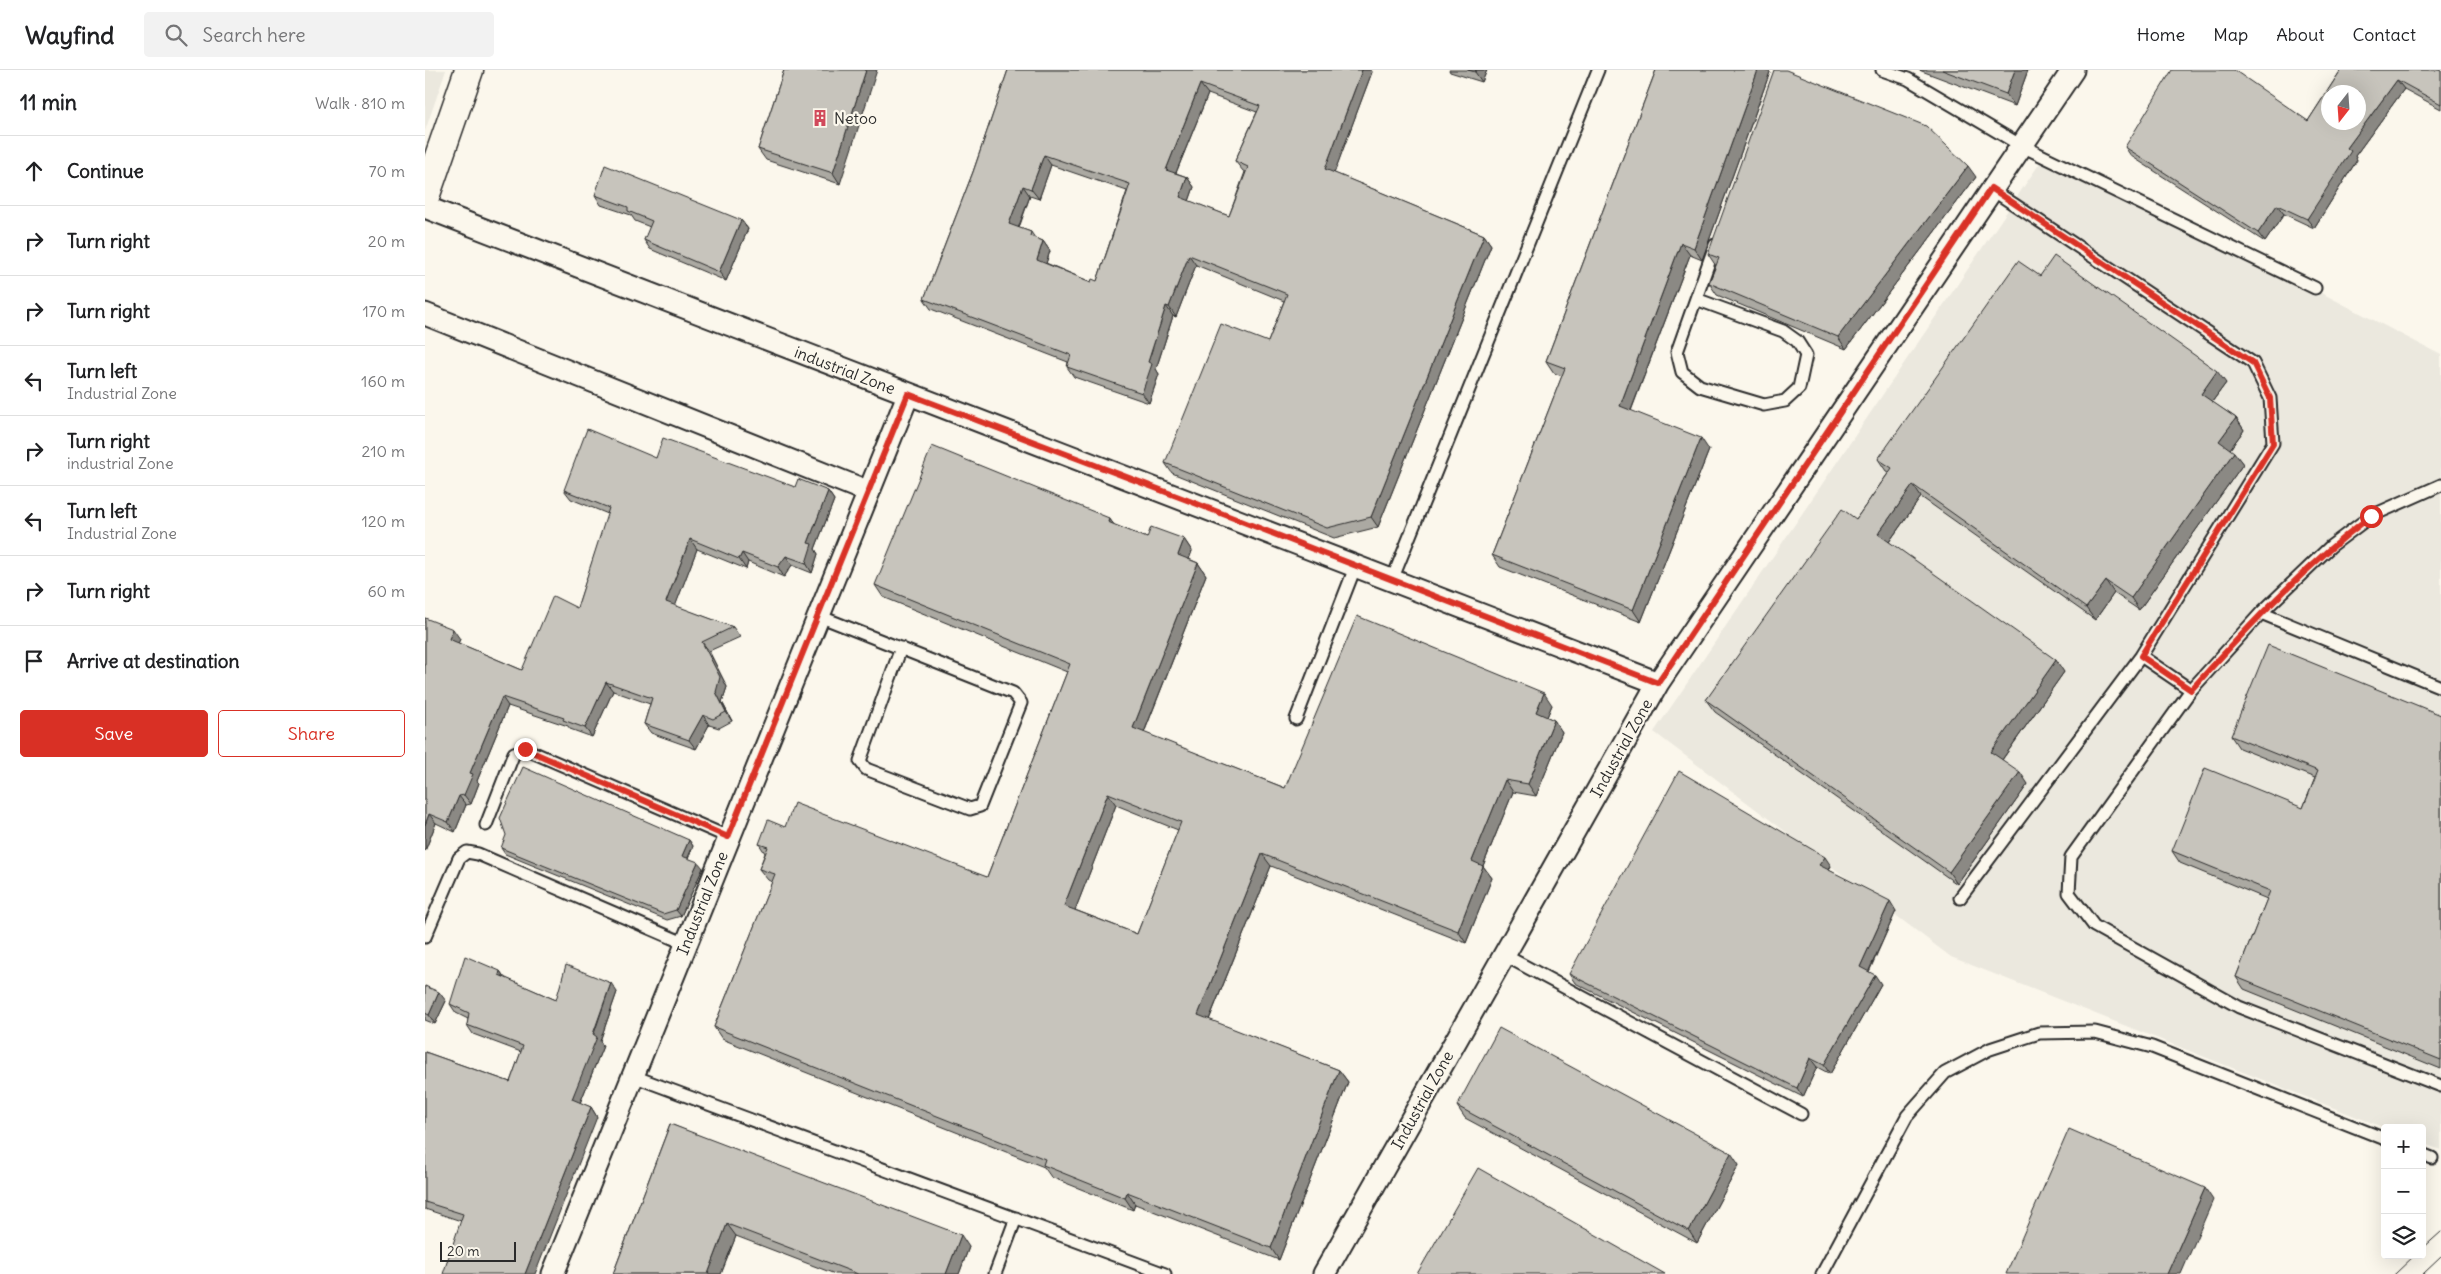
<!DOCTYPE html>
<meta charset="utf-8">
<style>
body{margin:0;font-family:Delius,sans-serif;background:#f2f2f2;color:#202124}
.controls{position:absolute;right:15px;bottom:15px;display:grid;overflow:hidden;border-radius:5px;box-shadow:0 5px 20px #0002}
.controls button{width:45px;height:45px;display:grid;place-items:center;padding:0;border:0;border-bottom:1px solid #e0e0e0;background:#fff;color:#202124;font:25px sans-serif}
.compass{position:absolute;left:1896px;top:15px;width:45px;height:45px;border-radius:50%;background:#fff;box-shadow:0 5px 20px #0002;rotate:197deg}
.scale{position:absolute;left:15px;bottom:12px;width:76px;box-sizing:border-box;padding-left:5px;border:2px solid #2b2b2b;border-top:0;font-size:14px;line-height:18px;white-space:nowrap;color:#2b2b2b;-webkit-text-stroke:4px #fbf7ec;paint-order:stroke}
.stop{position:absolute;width:15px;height:15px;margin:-11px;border:4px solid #d93025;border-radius:50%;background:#fff}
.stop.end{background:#d93025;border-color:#fff;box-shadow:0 1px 5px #0008}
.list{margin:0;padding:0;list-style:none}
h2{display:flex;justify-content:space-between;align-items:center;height:65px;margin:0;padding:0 20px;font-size:21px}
h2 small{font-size:16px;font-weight:400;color:#757577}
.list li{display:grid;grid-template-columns:32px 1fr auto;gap:15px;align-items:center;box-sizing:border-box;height:70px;padding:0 20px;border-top:1px solid #e0e0e0}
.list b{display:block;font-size:19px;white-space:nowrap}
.list p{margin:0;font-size:16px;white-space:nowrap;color:#757577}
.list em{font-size:16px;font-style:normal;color:#757577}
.actions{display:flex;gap:10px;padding:15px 20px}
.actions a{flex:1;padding:11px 0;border:1px solid #d93025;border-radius:5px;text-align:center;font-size:18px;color:#d93025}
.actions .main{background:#d93025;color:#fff}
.icon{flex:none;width:28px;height:28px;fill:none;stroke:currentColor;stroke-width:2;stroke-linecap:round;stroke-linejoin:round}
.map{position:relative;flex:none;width:2016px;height:1204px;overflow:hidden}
header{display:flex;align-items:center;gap:30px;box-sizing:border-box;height:70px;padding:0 25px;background:#fff;border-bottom:1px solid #e0e0e0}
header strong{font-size:24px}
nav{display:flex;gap:28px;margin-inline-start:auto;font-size:18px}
.search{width:350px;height:45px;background:#f2f2f2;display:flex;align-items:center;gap:12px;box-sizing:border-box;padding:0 18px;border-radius:5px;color:#757577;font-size:19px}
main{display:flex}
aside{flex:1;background:#fff}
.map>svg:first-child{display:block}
.built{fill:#ebe8de}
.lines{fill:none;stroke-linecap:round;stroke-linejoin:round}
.service-casing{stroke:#2b2b2b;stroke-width:15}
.minor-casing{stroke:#2b2b2b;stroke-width:25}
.primary-casing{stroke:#2b2b2b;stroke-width:31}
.service{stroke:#fbf7ec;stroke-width:11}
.minor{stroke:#fbf7ec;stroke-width:21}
.primary{stroke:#fbf7ec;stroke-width:28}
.tram{stroke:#2b2b2b;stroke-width:1}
.wall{fill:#aba9a2;stroke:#2b2b2b;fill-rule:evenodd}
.shaded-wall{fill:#8b8984;stroke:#2b2b2b}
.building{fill:#c7c4bc;stroke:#2b2b2b;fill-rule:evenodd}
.route{stroke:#d93025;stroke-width:6}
.labels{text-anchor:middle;stroke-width:4.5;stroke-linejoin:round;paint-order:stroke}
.poi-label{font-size:16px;fill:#2b2b2b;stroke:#fbf7ec;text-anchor:start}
.street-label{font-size:16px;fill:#2b2b2b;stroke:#fbf7ec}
</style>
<header>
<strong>Wayfind</strong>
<div class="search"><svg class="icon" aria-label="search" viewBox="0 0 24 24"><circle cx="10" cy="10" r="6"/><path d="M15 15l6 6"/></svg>Search here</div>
<nav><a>Home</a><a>Map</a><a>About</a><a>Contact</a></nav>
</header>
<main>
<aside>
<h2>11 min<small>Walk · 810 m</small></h2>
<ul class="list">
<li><svg class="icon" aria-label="ahead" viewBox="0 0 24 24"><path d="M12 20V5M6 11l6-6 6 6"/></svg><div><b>Continue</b></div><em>70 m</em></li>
<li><svg class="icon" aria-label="right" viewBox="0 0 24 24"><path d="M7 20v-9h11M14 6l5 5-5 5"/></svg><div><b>Turn right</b></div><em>20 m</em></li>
<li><svg class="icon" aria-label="right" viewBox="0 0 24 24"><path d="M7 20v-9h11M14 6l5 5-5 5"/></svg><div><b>Turn right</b></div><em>170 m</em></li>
<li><svg class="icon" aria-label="left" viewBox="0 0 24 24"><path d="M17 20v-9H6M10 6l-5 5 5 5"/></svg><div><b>Turn left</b><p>Industrial Zone</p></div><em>160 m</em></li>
<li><svg class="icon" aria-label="right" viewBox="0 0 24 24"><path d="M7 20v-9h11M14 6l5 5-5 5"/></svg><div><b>Turn right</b><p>industrial Zone</p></div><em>210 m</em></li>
<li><svg class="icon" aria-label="left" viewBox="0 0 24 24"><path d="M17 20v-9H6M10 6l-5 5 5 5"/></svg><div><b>Turn left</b><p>Industrial Zone</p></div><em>120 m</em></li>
<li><svg class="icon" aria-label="right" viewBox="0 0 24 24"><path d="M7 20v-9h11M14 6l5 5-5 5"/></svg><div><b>Turn right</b></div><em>60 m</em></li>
<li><svg class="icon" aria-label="arrive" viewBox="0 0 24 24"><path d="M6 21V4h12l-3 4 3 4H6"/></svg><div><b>Arrive at destination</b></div></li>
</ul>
<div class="actions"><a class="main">Save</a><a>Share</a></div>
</aside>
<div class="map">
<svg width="2016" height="1204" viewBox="0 0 2016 1204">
<rect width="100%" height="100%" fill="#fbf7ec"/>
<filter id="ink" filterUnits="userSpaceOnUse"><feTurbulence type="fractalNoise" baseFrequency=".02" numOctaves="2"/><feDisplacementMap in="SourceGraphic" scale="10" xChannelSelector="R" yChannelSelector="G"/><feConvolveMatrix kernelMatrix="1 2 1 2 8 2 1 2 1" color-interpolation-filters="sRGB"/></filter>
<g filter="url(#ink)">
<path class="built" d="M0,0H21L0,61Z
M1623,81L2016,285V1080L1997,1073V1058H1960L1526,887L1229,662Z"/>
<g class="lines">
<g class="service-casing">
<path id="service" d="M1457,0L1483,9L1595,75L1890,218
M1271,229L1358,261L1372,271L1381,285L1374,318L1360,331L1339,335L1275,316L1257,302L1252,282L1290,175
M2016,415L1946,446L1906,476L1836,543L1766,620L1646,787L1644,823L1669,856L1814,937L2016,1016
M967,510L1173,0
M1836,543L2016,617
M394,546L588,623L596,633L555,736L545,739L441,699L435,691L476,578
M1716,586L1766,620
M871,649L931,495
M61,755L89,683L100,679L303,767
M1535,828L1716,586L1848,373L1845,328L1828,293L1566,119
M0,867L34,788L42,782L53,784L261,874
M1079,885L1376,1044
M208,1006L740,1204
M1997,1084L2007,1088
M570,1204L591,1148
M1397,1204L1482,1046L1520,1003L1565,979L1614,963L1670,962L1727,977L1960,1069"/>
</g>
<g class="minor-casing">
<path id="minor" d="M0,137L1233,613
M0,244L444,422
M128,1204L483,325
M899,1204L1233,613L1648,0"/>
</g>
<g class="primary-casing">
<path id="primary" d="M0,127L44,0"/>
</g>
<use href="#service" class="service"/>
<use href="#minor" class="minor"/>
<use href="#primary" class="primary"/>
<path class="tram" d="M1997,1179L2016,1162
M1970,1204L1990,1185
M1998,1204L2016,1187"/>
</g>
<path class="wall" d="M359,0L415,114L341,90L333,79Z
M583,0H946L947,2L909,103L1059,165L1066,175L953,457L909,468L747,403L740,393L843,272L859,231L771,195L751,247L748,246L731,299L734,304L724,333L649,307L642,297L643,292L506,239L499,229L548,102ZM783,24L832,42L810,91L818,101L820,102L804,146L764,131L769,117L762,107L751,103ZM626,95L702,121L672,211L666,212L621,193L625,181L618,171L610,168L606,162L594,158L605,126L614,129Z
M1024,0H1062L1057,12L1025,2Z
M1231,0H1343L1345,2L1277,190L1265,185L1206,341L1284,380L1216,552L1075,497L1067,485L1137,306L1129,303L1121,291Z
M1494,0H1603L1590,36Z
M1916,0H2016V39L1979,19L1930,86L1932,90L1889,158L1859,144L1840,172L1706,86L1700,77L1883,51Z
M1551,107L1421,279L1292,225L1284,213L1291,196L1283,184Z
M170,125L316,150L323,159L301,211L225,179L219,170L225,157L210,151L206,145L176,135Z
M1615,206L1801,313L1787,332L1811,348L1819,360L1805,379L1818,394L1714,540L1689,523L1670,550L1496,427L1464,472L1639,602L1577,690L1603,714L1532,814L1290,642L1281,630L1431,449L1464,402L1461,401L1453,389Z
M231,388L370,417L403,421L409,430L390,479L393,484L387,503L367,495L359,507L323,492L321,499L272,479L250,536L308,557L315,567L284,581L302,617L297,632L307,651L294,658L284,655L271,679L226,663L219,654L225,634L188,621L167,667L145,659L143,656L83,636L52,711L54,713L46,734L41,735L30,762L11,753L0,781V548L35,569L33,573L97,600L152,538L183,444L146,429L139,420Z
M684,448L689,455L722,468L759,469L767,481L764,489L773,493L781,505L719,663L860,718L1127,635L1122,647L1129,650L1137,662L1111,726L1088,722L1058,796L1067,808L1041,873L846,796L784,950L914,1000L923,1012L854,1190L710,1134L708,1140L626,1107L619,1097L297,969L289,957L347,812L343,810L334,799L340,783L334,774L360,757L562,807L642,602L458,527L450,515ZM691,735L753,760L712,864L650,840Z
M2016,645V999L1819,919L1811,907L1842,829L1755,793L1747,781L1878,738L1890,708L1814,678L1806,666Z
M264,770L268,776L263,788L278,798L256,846L242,850L80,784L76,778Z
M1406,796L1404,800L1471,841L1444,902L1456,914L1405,1004L1392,997L1378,1027L1150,913L1144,904Z
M75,901L80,908L131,930L192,922L175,971L178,976L155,1033L166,1037L172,1047L36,1151L0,1139V982L85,1012L96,982L48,964L42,955L43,949L31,943L25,934Z
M0,916L21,931L10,954L0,950Z
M1032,1036L1314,1095L1272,1173L1040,1048Z
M245,1054L544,1177L534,1204H410L311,1166L296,1204H188Z"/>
<path class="shaded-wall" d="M441,0H452L415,114L408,103Z
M937,0H946L947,2L907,109L900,99Z
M1051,0H1062L1057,12L1050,2Z
M1333,0H1343L1345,2L1277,190L1269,178Z
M1590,0H1603L1590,36L1581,24Z
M1972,10L1979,19L1930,86L1932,90L1889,158L1882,149L1922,78Z
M775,14L783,24L748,110L741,100Z
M619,85L626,95L614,129L606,119Z
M1543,96L1551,107L1421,279L1413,267Z
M762,107L769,117L762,137L755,127Z
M598,116L605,126L591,164L584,154Z
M1852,135L1859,144L1840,172L1833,163Z
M316,150L323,159L301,211L294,202Z
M1059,165L1066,175L953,457L946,447Z
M618,171L625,181L619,200L612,190Z
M1256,173L1265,185L1203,348L1195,336Z
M764,185L771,195L751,247L744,237Z
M741,236L748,246L731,299L734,304L724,333L717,323L723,292Z
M1792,301L1801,313L1784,336L1776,324Z
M1811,348L1819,360L1802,383L1794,371Z
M1276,368L1284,380L1216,552L1208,540Z
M1809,382L1818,394L1714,540L1706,528Z
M1488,415L1496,427L1461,476L1453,464Z
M403,421L409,430L390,479L393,484L387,503L381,493L383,473Z
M684,448L693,460L683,452Z
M265,469L272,479L248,542L241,532Z
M759,469L767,481L761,497L753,485Z
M317,483L323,492L321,499L314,489Z
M361,486L367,495L359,507L353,497Z
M773,493L781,505L716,670L708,658Z
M1681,511L1689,523L1670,550L1661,538Z
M28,559L35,569L31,579L24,569Z
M277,572L284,581L302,617L297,632L307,651L301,642L291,622Z
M1631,590L1639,602L1574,694L1566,682Z
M181,612L188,621L167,667L160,658Z
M1119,623L1127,635L1119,654L1111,642Z
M77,627L83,636L52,711L54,713L46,734L39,725L45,703Z
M278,645L284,655L271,679L264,670Z
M1129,650L1137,662L1111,726L1103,714Z
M1595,702L1603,714L1532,814L1524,802Z
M1080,710L1088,722L1055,803L1047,791Z
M683,723L691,735L647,848L639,836Z
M34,726L41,735L30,762L23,752Z
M4,744L11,753L0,781V755Z
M264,770L268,776L261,792L257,786Z
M837,784L846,796L781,957L773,945Z
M1400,787L1406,796L1401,804L1394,795Z
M273,792L278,798L256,846L251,840Z
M1058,796L1067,808L1041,873L1033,861Z
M1465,831L1471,841L1441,907L1435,897Z
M75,901L81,910L74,905Z
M1450,905L1456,914L1405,1004L1399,995Z
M186,913L192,922L175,971L178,976L153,1038L147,1029Z
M14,922L21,931L10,954L4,945Z
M1385,988L1392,997L1378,1027L1372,1018Z
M914,1000L923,1012L854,1190L846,1178Z
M166,1037L172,1047L110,1204H100Z
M1306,1083L1314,1095L1272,1173L1264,1161Z
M1780,1118L1788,1130L1756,1204H1742Z
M702,1122L710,1134L708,1140L700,1128Z
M302,1154L311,1166L296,1204H283Z
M536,1165L544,1177L534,1204H521Z"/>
<path class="building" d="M359,0H441L408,103L333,79Z
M583,0H937L900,99L1059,165L946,447L902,458L740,393L796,254L843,272L862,224L764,185L744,237L741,236L723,292L727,294L717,323L642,297L646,285L499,229L548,102ZM775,14L835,36L810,91L823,97L804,146L755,127L762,107L741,100ZM619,85L705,114L672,211L667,209L666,212L612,190L618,171L605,166L606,162L584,154L598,116L606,119Z
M1043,0H1051L1050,2Z
M1231,0H1333L1269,178L1256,173L1195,336L1276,368L1208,540L1067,485L1140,298L1121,291Z
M1349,0H1361L1501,56L1543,96L1413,267L1284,213L1294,188L1283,184Z
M1517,0H1590L1581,24Z
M1747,0H1809L1883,51L1916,0H2016V34L1972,10L1922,78L1926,81L1882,149L1852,135L1833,163L1700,77ZM1904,22H1934V52H1904Z
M180,95L316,150L294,202L219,170L227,151L203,141V137L170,125Z
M1629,186L1792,301L1776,324L1811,348L1794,371L1809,382L1706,528L1681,511L1661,538L1488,415L1453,464L1631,590L1566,682L1595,702L1524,802L1281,630L1417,439L1431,449L1467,398L1453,389L1593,191L1615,206Z
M162,359L231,388L238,368L370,417L373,409L403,421L383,473L387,474L381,493L361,486L353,497L317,483L314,489L265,469L241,532L308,557L277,572L295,607L291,622L301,642L288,649L278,645L264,670L219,654L227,628L181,612L160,658L138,650L139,648L77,627L45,703L48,704L39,725L34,726L23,752L4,744L0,755V548L28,559L24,569L97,600L128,526L152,538L184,438L139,420Z
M507,376L684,448L683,452L722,468L726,457L759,469L753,485L773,493L708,658L860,718L932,546L1119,623L1111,642L1129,650L1103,714L1080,710L1047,791L1058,796L1033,861L837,784L773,945L914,1000L846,1178L702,1122L700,1128L618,1095L620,1089L289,957L350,804L334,799L343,777L334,774L343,750L360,757L369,733L562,807L645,594L450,515ZM683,723L756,752L712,864L639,836Z
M1843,575L2016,645V990L1811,907L1845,821L1747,781L1780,698L1878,738L1893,701L1806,666Z
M98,697L264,770L257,786L273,792L251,840L238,844L76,778L81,765L75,748Z
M1254,701L1400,787L1394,795L1465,831L1435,897L1450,905L1399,995L1385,988L1372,1018L1144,904Z
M40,886L75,901L74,905L131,930L141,895L186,913L168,964L172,967L147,1029L166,1037L100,1204H18L38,1144L0,1132V982L85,1012L98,976L42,955L44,943L25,934Z
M0,916L14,922L4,945L0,943Z
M1074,958L1306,1083L1264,1161L1032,1036Z
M245,1054L536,1165L521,1204H433L302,1154L283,1204H188Z
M1644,1059L1780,1118L1742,1204H1581Z
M1053,1098L1240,1204H992Z"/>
</g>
<g class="lines" filter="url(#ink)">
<path class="route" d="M100,679L303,767L483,324L762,430L1233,613L1566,118L1828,293L1845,328L1848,374L1716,586L1766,620C1822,558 1878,497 1946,446"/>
</g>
<defs>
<g id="building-bare" transform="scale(1.35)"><path d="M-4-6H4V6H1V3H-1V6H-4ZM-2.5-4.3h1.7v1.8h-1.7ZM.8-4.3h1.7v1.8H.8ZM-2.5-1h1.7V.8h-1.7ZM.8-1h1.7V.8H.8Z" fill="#d1495b" stroke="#fbf7ec" stroke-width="2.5" paint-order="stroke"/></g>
</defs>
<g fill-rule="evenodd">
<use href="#building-bare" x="395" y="48"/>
</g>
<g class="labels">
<g class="poi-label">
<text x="409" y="54">Netoo</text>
</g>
<g class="street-label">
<text transform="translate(420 300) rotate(21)" y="6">industrial Zone</text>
<text transform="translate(1196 678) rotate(-61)" y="6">Industrial Zone</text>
<text transform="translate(277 833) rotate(-68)" y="6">Industrial Zone</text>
<text transform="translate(997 1030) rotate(-61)" y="6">Industrial Zone</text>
</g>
</g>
</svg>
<div class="controls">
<button>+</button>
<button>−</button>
<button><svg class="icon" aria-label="layers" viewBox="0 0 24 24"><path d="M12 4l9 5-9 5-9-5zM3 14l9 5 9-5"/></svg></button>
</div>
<svg class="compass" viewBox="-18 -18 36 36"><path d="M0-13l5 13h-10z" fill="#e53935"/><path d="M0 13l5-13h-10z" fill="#757577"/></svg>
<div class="scale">20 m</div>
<div class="stop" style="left:1946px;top:446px"></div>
<div class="stop end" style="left:100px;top:679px"></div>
</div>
</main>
